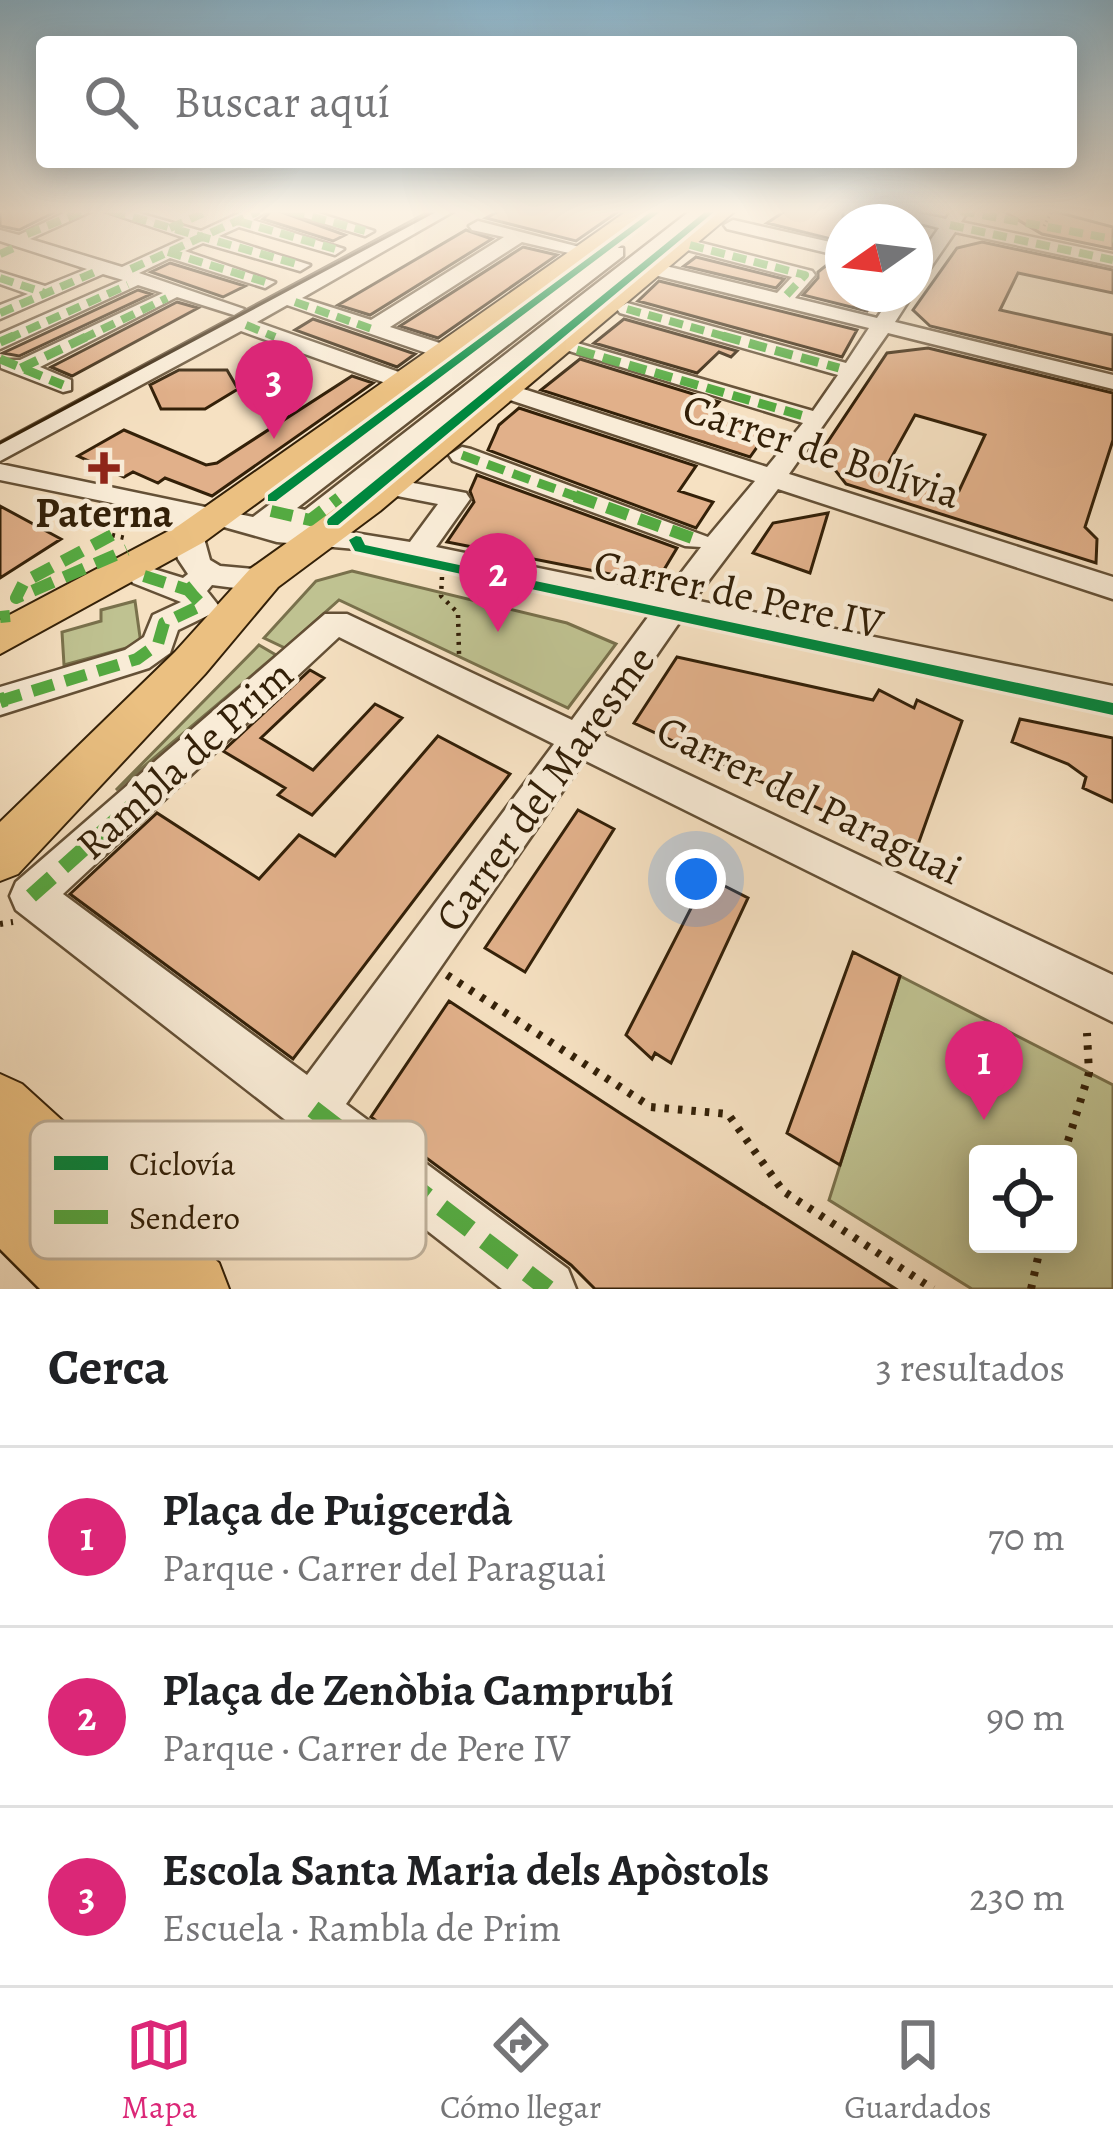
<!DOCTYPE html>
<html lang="es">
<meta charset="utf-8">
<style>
body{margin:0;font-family:Alegreya,serif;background:#f2f2f2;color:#202124}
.controls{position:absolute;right:36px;bottom:36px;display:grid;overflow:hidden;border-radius:12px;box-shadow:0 6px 30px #0003}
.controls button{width:108px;height:108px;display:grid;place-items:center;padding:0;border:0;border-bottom:3px solid #e0e0e0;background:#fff;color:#202124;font:60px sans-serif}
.compass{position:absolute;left:825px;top:204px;width:108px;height:108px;border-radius:50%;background:#fff;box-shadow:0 6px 30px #0003;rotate:256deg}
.you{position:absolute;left:696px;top:879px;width:42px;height:42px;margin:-30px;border:9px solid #fff;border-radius:50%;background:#1a73e8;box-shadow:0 0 0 18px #1a73e833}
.badge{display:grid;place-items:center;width:78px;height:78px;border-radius:50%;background:#db2777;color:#fff;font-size:39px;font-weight:700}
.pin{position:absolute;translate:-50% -99px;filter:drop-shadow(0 3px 6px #0008)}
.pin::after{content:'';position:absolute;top:63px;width:42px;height:36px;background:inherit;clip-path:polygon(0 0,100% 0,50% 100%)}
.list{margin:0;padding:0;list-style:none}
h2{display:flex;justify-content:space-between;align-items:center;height:156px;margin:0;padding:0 48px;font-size:51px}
h2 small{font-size:39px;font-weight:400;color:#757577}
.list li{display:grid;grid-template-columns:78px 1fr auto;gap:36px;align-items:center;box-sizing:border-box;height:180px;padding:0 48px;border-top:3px solid #e0e0e0}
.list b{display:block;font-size:45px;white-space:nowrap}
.list p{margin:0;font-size:39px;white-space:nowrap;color:#757577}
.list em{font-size:39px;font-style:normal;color:#757577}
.icon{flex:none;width:66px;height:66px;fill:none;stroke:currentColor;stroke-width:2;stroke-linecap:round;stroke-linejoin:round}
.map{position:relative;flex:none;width:1113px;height:1289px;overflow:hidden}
.search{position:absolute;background:#fff;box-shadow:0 6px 30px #0003;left:36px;right:36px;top:36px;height:132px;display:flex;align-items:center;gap:30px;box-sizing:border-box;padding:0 42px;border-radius:12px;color:#757577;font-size:45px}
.sheet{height:696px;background:#fff}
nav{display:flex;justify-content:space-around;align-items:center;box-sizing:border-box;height:168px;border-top:3px solid #e0e0e0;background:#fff;font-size:33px;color:#757577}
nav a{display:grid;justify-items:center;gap:6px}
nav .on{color:#db2777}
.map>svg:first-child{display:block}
.green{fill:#bfc291;stroke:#79714c;stroke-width:3;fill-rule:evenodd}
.building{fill:#e1b08a;stroke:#332008;stroke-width:3;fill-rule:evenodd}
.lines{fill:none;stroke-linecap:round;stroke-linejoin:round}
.minor-casing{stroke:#645036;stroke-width:5}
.major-casing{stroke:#332008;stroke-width:4}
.highway-casing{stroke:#332008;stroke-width:5}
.path-far3{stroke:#332008;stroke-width:3;stroke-dasharray:1.5 3;stroke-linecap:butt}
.path-far2{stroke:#332008;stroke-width:4.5;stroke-dasharray:3 6;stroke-linecap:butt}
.path-far1{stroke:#332008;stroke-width:6;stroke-dasharray:3 8;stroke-linecap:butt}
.path{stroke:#332008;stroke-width:8;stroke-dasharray:4.5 9;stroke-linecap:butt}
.minor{fill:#f9ecd7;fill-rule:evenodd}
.major{fill:#ebc081;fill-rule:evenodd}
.highway{fill:#ebc081;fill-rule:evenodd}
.tram{stroke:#332008;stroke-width:3}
.quiet-far4{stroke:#54aa41;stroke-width:8;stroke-dasharray:14 8;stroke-linecap:butt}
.quiet-far3{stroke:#54aa41;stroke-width:9;stroke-dasharray:18 9;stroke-linecap:butt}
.quiet-far2{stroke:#54aa41;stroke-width:12;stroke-dasharray:22 12;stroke-linecap:butt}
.quiet-far1{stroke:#54aa41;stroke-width:15;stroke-dasharray:28 15;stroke-linecap:butt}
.quiet{stroke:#54aa41;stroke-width:18;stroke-dasharray:36 18;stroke-linecap:butt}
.cycleway-casing{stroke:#f9ecd7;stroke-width:7}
.cycleway{fill:#00873e;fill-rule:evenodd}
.poi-dot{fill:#8f2418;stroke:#f9ecd7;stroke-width:4.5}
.labels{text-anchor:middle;stroke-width:9;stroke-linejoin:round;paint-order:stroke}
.street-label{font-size:42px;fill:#332008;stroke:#f9ecd7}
.poi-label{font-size:42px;font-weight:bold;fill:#332008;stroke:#f9ecd7}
.key{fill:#f9ecd7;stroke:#beaf99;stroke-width:3}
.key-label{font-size:33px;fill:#332008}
</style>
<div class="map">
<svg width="1113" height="1289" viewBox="0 0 1113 1289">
<rect width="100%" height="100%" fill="#f6e1c2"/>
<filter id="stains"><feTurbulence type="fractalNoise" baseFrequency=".00167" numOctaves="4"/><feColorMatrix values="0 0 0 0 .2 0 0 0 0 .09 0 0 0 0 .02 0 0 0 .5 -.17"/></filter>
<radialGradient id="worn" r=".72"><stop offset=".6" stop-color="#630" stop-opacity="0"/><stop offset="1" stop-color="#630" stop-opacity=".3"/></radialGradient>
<path class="green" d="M352,571L567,623L616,644L568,708L339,600L285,648L264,638L316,581Z
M135,601L141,644L64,665L62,632L101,621V610Z
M259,645L276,655L116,790Z
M900,976L1113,1085V1289H972L829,1200ZM978,1154H1068V1244H978Z"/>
<path class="building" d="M0,211H57L19,230L0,226Z
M271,211H279L345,235L333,241L263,219Z
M499,211H619L576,241L486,218Z
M785,211H843V242L767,223Z
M1003,211H1053L1113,227V249L1042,234Z
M466,230L492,239L370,315L338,305Z
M982,242L1113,270V293L1018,273L1000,310L1113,335V370L930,326L913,310L957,248Z
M523,247L557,255L438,338L400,326Z
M843,252V294H879L867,311L803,295L818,278V272Z
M696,257L784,279L776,288L684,266Z
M170,263L245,286L223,297L151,272Z
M659,281L857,330L842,357L638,301Z
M138,290L151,294L19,356L3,353Z
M177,302L198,308L72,376L51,367Z
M313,319L415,354L397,367L295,330Z
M624,319L737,351L731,357L719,352L697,373L594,343Z
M928,348L1113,393V440L1085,527L1097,539L1096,563L846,484L821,452L887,353ZM915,415L985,435L959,491L885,469Z
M580,359L719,402L712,410L770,429L750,457L541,390Z
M179,370H227L238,389L205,409H161L150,385Z
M352,376L373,383L212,496L165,478L158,483L133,472L124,477L78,456L124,430L206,465L217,463Z
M519,408L696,466L679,491L713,502L696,528L488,450L499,425Z
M477,475L677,548L656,583L447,542L474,502L470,491Z
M0,506L61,539L0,578Z
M828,513L810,573L753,553L773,523Z
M677,657L873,700L879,690L914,708L917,700L962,721L915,853L634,723Z
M310,670L324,678L261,738L313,770L375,704L402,718L312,815L278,795L285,788L223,751Z
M1020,719L1113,738V802L1083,788L1086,777L1068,764L1012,742Z
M438,736L510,774L293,1059L70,894L157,813L259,879L299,835L335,856Z
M578,810L614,829L525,972L485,948Z
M707,877L748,898L671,1063L655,1053L652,1059L626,1035Z
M853,952L900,976L840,1165L787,1133Z
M449,1001L623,1115L896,1289H595L571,1265L371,1117Z"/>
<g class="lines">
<g class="minor-casing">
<path id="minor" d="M68,211H92L30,239L122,267L185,238L104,211H132L201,231L244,211H267L253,220L344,249L335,255L239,227L219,236L310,265L300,271L203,243L185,251L275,282L265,288L170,258L139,273L244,309L234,315L177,297L40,367L71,380V390L63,392L1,368L0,360H20L163,293L138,285L0,349V334L123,280L103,274L0,319V305L28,294L0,284V272L45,286L87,269L0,241V230L19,235Z
M283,211H312L374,231L365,236Z
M432,211H454L302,298L371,320L504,237L472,230L469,226L478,221L595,251L586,257L522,242L390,327L452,347L455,352L444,359L287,305L257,322L410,376V386H394L241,331L0,461V443Z
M690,211H709L317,527L410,542L438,504L377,492L373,486L377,480L387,478L466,493L470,499L436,547L665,594L701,547L685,546L453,461L449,455L462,447L471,449L708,537L755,481L498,396L494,391L498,386H514L767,467L803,423L566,350L577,343L813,411L838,375L620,313L617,309L627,303L846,363L869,328L646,273L643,269L653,263L777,293L792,277L684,249V241L690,240L812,271L815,275L795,298L877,318L893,294H913L895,322L1113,375V389L888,333L789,474L1113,577V599L778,489L694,600L1113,686V714L681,620L602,734L1113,975V1022L584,760L346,1104L568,1269L576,1289H502L16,910L10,896L16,882L325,614H347L572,720L651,613L356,549L277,542L199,520L210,560L220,566L275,571L279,578L275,585L243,589L212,585L207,591L218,605L213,613L178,630L170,653L149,668L0,715V687L125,650L144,637L153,615L181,602L133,583L129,576L133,569L144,566L183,578L188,574L178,559L166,514L0,480V464L253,517L609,248H623V256L297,508L305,510ZM339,637L554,744L307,1075L63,894Z
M874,211H908L946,219L951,211H968L961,222L1113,254V266L955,232L922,280L915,282V262L939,228Z
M733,220L839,244L841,248L832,254L727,229L724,225Z"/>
</g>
<g class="major-casing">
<path id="major" d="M627,211H653L204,542L0,654V620L178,526Z
M710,211H735L380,511L278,587L205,674L18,874L0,881V822L175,652L250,569L354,495Z
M0,1074L22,1084L219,1263L229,1289H141L0,1151Z"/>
</g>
<g class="highway-casing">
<path id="highway" d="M0,1149C50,1170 124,1239 145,1289H40L0,1249Z"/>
</g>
<path class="path-far3" d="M1102,211L1113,213
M1044,226L1052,211"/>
<path class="path-far2" d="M112,535L129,539
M442,577L441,596L458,613L459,654"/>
<path class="path-far1" d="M0,924L13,922"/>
<path class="path" d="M447,975L651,1107L728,1114L783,1191L933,1289
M1064,1154L1089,1073L1087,1033
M1031,1289L1041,1244"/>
<use href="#minor" class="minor"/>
<use href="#major" class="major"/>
<use href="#highway" class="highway"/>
<path class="tram" d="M0,443L435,211"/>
<path class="quiet-far4" d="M112,211L300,265
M291,211L365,231
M961,211L1113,239
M238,221L335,249
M950,225L1113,260
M170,228L208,211
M27,234L84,211
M690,245L805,275L782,300
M168,252L265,282
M0,254L16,247
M131,269L259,211
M0,278L45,293
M295,302L372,329
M627,309L734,339
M0,313L95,272
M246,325L275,337
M7,339L128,285
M82,339L167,298"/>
<path class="quiet-far3" d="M723,336L839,368
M0,342L14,336
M577,350L807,417
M0,359L63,385
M21,368L88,336
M462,455L583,499"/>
<path class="quiet-far2" d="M575,496L695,539
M271,511L310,520L339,498
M112,535L24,582L16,598L127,550
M144,576L188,590
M0,617L10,616
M0,701L137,659L158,644L164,623L202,605L188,590L199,581"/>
<path class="quiet-far1" d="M0,701L6,699
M31,896L135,803"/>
<path class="quiet" d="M313,1109L548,1289"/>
<g class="cycleway-casing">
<path id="cycleway" d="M652,211H661L276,501H268V495Z
M706,211H715L338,525H328L327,522L328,519Z
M356,536L361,537L365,545L1113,703V715L360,552L355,551L349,540Z"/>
</g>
<use href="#cycleway" class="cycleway"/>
</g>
<linearGradient id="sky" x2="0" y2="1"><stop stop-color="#8ab8d2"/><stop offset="0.54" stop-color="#fbf2e4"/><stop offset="1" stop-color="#fbf2e4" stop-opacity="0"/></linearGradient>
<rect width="1113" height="392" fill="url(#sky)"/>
<path class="poi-dot" d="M98 450h12v12h12v12h-12v12h-12v-12h-12v-12h12z"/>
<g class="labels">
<g class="street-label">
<text transform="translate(822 450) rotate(18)" y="15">Carrer de Bolívia</text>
<text transform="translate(739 593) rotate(12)" y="15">Carrer de Pere IV</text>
<text transform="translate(184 759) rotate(-42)" y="15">Rambla de Prim</text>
<text transform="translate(544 788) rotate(-54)" y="15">Carrer del Maresme</text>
<text transform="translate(810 799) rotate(26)" y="15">Carrer del Paraguai</text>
</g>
<g class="poi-label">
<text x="104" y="527">Paterna</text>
</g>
</g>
<rect x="30" y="1121" width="396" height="138" rx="18" class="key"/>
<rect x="54" y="1156" width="54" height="14" fill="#00873e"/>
<rect x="54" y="1210" width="54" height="14" fill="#54aa41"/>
<g class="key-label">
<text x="129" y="1175">Ciclovía</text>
<text x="129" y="1229">Sendero</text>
</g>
<rect width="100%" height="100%" filter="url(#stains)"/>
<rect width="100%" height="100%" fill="url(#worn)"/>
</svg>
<div class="controls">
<button><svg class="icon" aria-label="locate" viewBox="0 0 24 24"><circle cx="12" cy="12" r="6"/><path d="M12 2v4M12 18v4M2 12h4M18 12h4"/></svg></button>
</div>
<svg class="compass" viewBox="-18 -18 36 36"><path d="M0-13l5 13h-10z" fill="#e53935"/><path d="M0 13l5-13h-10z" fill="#757577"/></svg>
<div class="you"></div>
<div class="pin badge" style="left:984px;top:1120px">1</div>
<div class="pin badge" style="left:498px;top:632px">2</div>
<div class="pin badge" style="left:274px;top:439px">3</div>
<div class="search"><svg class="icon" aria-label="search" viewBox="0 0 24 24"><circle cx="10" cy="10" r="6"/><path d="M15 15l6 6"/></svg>Buscar aquí</div>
</div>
<section class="sheet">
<h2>Cerca<small>3 resultados</small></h2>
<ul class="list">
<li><span class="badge">1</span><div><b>Plaça de Puigcerdà</b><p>Parque · Carrer del Paraguai</p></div><em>70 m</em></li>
<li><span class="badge">2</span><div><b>Plaça de Zenòbia Camprubí</b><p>Parque · Carrer de Pere IV</p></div><em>90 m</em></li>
<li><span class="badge">3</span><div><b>Escola Santa Maria dels Apòstols</b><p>Escuela · Rambla de Prim</p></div><em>230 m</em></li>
</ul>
</section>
<nav>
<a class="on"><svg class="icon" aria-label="map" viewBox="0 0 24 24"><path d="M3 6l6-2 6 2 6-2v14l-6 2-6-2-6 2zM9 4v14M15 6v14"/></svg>Mapa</a>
<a><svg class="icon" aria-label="directions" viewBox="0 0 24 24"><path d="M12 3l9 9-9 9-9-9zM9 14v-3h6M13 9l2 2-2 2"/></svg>Cómo llegar</a>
<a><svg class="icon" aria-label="saved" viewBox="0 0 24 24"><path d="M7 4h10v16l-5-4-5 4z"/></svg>Guardados</a>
</nav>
